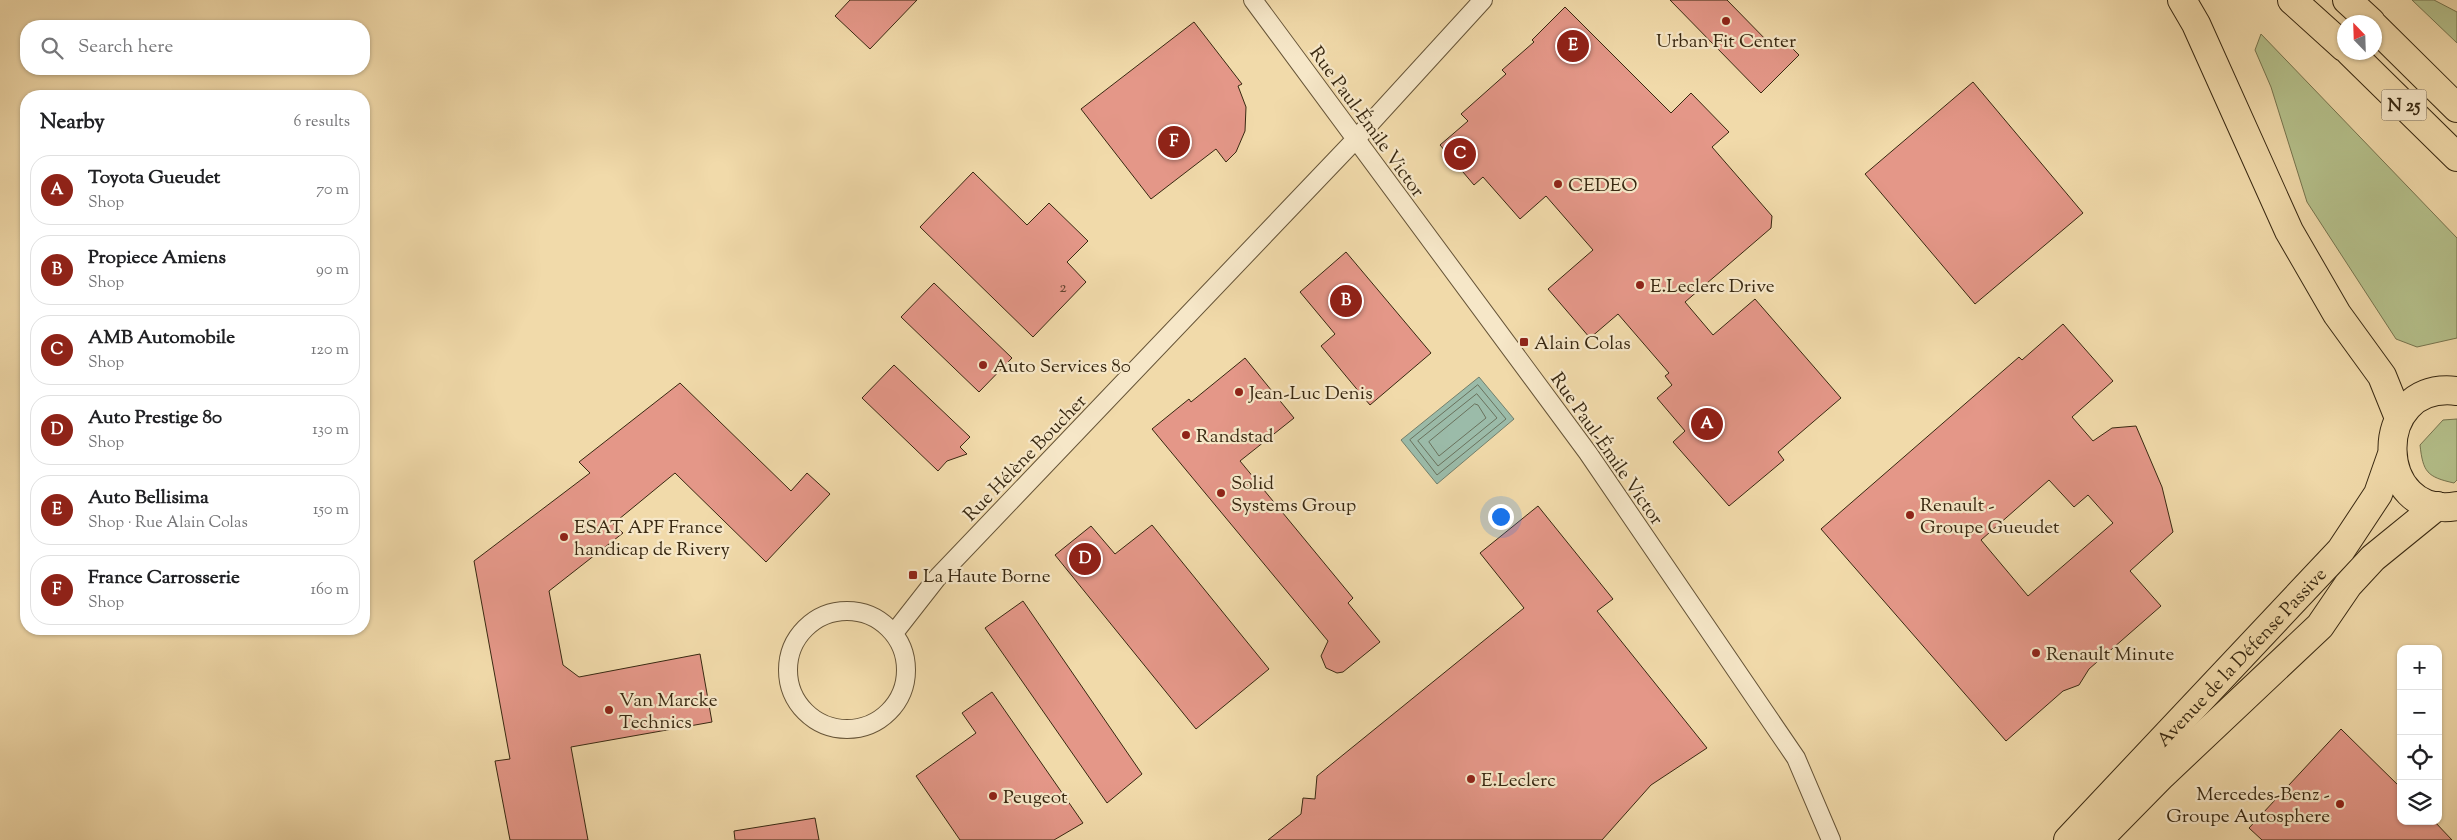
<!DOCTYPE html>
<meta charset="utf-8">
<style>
body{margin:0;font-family:"Sorts Mill Goudy",serif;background:#f6f6f6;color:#202124}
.controls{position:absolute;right:15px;bottom:15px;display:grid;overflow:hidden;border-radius:10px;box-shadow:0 1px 4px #0004}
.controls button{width:45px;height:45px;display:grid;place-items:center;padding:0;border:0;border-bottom:1px solid #e0e0e0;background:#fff;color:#202124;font:25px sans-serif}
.compass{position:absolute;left:2337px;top:15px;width:45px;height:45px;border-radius:50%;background:#fff;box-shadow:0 1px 4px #0004;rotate:337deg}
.you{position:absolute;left:1500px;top:516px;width:18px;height:18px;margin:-12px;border:4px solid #fff;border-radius:50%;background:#1a73e8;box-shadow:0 0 0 8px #1a73e833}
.badge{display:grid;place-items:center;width:32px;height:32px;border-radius:50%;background:#8f2418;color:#fff;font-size:16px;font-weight:700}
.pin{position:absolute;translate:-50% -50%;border:2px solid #fff;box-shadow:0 1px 5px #0006}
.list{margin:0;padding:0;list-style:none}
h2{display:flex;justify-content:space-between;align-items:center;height:65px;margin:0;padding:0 20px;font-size:21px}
h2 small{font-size:16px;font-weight:400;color:#757577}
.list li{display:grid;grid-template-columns:32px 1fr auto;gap:15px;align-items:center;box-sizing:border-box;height:70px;margin:0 10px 10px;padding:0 10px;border:1px solid #e0e0e0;border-radius:20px}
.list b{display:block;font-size:19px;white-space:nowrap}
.list p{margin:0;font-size:16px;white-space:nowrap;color:#757577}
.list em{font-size:16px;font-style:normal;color:#757577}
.icon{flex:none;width:28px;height:28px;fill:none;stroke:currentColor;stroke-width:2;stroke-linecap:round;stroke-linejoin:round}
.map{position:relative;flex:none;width:2457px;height:840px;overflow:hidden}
.search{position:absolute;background:#fff;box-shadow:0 1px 4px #0004;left:20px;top:20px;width:350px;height:55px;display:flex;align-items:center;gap:12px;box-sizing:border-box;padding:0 18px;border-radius:20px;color:#757577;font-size:19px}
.panel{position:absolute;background:#fff;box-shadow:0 1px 4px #0004;left:20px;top:90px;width:350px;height:545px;border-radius:20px}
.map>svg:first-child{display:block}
.green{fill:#b5c18c;stroke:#76744e}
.water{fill:#9bbba9;stroke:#73806c}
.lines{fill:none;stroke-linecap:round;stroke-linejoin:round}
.shore{stroke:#6a725d;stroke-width:1}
.building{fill:#e49788;stroke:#382811;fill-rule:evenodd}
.street-casing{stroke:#665437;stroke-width:20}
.primary-casing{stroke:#382811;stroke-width:30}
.highway-casing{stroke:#382811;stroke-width:30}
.street{stroke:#f6e7c8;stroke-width:18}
.primary{stroke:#f1daaa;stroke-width:28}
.highway{stroke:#f1daaa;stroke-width:28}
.poi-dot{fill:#8f2418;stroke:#f6e7c8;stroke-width:2}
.labels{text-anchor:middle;stroke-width:4.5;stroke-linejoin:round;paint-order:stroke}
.number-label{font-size:16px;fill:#63442f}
.shield{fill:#f6e7c8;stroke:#716148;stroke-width:1}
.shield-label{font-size:18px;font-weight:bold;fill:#382811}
.poi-label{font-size:19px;fill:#382811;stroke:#f6e7c8;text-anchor:start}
.street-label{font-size:19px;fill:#382811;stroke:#f6e7c8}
</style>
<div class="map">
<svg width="2457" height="840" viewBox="0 0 2457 840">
<rect width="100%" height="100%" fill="#f1daaa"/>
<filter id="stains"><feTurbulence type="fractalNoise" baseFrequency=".004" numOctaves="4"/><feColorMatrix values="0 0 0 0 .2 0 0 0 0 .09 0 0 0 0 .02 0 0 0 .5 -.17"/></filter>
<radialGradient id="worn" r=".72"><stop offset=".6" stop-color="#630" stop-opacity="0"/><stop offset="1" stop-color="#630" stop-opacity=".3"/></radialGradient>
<path class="green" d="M2412,0H2434L2457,12V43Z
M2261,34L2457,238V338L2417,347L2396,339L2307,202L2271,87L2255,50Z
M2457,419V480L2454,483C2427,477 2423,472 2420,445L2443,420Z"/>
<path class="water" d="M1479,377L1514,419L1437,484L1401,440Z"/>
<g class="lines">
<path class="shore" d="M1478,385L1506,419L1437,475L1410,440Z
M1477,394L1497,418L1438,466L1418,441Z
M1475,404L1478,405L1486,418L1439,456L1429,442Z"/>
</g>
<path class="building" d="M850,0H917L870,49L835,16Z
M1670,0H1727L1773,47L1782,38L1799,55L1761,93Z
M1565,7L1671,113L1691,93L1729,132L1712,147L1772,216L1771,228L1685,302L1713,335L1755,299L1841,398L1778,452L1784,460L1729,506L1673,442L1685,431L1657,398L1672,385L1665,376L1669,373L1618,314L1590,338L1548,289L1593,250L1546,196L1520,219L1483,177L1474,185L1440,145L1468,121L1461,114L1506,74L1502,70L1534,42L1532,40Z
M1194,22L1242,84L1238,86L1246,107L1245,131L1236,152L1226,162L1216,149L1151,199L1081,109Z
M1973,82L2083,213L1975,304L1865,174Z
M973,172L1027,225L1049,203L1088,241L1067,262L1086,282L1033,337L920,227Z
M1346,252L1431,353L1370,405L1321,346L1335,334L1300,292Z
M934,283L1012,358L979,392L901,317Z
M2063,324L2113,381L2072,417L2093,441L2112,428L2136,426L2162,487L2173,532L2130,571L2161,606L2089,669L2079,685L2063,691L2006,741L1821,529L2019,357L2022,360ZM2049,480L2074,507L2088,495L2113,523L2028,596L1981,540Z
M1245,358L1294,418L1240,461L1353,598L1348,603L1380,642L1343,672L1337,673L1326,668L1321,656L1328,641L1152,429L1189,399L1191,402Z
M894,365L970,437L960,447L967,454L947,461L938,471L862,398Z
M680,383L791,491L807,473L830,494L766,562L675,473L613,524L623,533L549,591L563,665L579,677L700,654L712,722L571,747L588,840H510L495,761L510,759L474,561L590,473L579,462Z
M1538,506L1613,599L1597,611L1707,748L1651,785L1602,840H1268L1301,814L1303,798L1315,799L1317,776L1524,608L1480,553Z
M1152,525L1269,669L1196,729L1055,555L1091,526L1115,554Z
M1023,601L1142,774L1107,803L985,628Z
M992,692L1083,823L1054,840H960L916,776L976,733L962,713Z
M2341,729L2401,788V821H2434L2452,840H2262L2249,828Z
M815,818L819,840H735L734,831Z"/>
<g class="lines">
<g class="street-casing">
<path id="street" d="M1253,0L1588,453L1796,758L1831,840
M788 670a59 59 0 1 1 118 0a59 59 0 1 1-118 0Z
M894,633L937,578L1355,140L1483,0"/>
</g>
<g class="primary-casing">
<g id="primary">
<path d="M2457,391C2368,380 2374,521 2457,506"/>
<path id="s1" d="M2068,840L2341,550L2378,494L2391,457"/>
<path d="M2098,840L2162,775L2320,626L2348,585L2373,558L2437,506"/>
</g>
</g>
<g class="highway-casing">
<path id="highway" d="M2182,0L2196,24L2289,231L2337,314L2382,376L2399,418
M2292,0L2344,47
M2347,0L2371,22
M2374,26L2457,108
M2350,52L2457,157"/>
</g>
<use href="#street" class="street"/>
<use href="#primary" class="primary"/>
<use href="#highway" class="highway"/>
</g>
<g class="poi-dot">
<circle cx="1726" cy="21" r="5"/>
<circle cx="1558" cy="184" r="5"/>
<circle cx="1640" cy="285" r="5"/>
<rect x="1519" y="337" width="10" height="10" rx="2.5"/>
<circle cx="983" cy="365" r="5"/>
<circle cx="1239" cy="392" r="5"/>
<circle cx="1186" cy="435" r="5"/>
<circle cx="1221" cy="493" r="5"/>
<circle cx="1910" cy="515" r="5"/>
<circle cx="564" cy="537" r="5"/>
<rect x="908" y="570" width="10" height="10" rx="2.5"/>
<circle cx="2036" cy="653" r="5"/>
<circle cx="609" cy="710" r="5"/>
<circle cx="1471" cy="779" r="5"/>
<circle cx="993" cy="796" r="5"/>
<circle cx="2340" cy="804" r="5"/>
</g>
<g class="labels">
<g class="number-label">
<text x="1063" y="292">2</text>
</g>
<rect class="shield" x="2381.5" y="89.5" width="45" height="31" rx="4"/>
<g class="shield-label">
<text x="2404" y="111">N 25</text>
</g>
<g class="poi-label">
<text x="1726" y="47" text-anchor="middle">Urban Fit Center</text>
<text x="1568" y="191">CEDEO</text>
<text x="1650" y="292">E.Leclerc Drive</text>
<text x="1534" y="349">Alain Colas</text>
<text x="993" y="372">Auto Services 80</text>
<text x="1249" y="399">Jean-Luc Denis</text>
<text x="1196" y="442">Randstad</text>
<text x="1231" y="489">Solid<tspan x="1231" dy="22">Systems Group</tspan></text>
<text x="1920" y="511">Renault -<tspan x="1920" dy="22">Groupe Gueudet</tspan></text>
<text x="574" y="533">ESAT APF France<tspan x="574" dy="22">handicap de Rivery</tspan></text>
<text x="923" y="582">La Haute Borne</text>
<text x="2046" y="660">Renault Minute</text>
<text x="619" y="706">Van Marcke<tspan x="619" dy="22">Technics</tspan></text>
<text x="1481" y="786">E.Leclerc</text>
<text x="2330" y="800" text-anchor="end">Mercedes-Benz -<tspan x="2330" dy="22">Groupe Autosphere</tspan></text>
<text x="1003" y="803">Peugeot</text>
</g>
<g class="street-label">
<text transform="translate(1368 121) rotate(54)" y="7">Rue Paul-Émile Victor</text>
<text transform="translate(1608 448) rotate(55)" y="7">Rue Paul-Émile Victor</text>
<text transform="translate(1024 457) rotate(-46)" y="7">Rue Hélène Boucher</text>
<text dy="7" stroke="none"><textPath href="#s1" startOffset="252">Avenue de la Défense Passive</textPath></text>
</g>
</g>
<rect width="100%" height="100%" filter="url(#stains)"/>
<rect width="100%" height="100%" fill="url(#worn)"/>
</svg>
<div class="controls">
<button>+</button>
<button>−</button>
<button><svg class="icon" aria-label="locate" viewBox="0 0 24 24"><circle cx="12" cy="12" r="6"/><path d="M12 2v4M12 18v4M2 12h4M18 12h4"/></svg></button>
<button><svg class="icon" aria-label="layers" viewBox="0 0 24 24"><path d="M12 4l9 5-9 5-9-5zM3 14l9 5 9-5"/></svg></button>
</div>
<svg class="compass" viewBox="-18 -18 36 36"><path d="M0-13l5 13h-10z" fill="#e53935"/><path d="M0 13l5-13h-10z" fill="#757577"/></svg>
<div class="you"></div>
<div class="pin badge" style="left:1707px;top:424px">A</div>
<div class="pin badge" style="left:1346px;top:301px">B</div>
<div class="pin badge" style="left:1460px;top:154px">C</div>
<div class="pin badge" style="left:1085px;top:559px">D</div>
<div class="pin badge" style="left:1573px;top:46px">E</div>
<div class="pin badge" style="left:1174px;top:142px">F</div>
<div class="search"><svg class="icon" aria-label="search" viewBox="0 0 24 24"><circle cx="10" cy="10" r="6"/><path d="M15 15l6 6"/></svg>Search here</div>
<section class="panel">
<h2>Nearby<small>6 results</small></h2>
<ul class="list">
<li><span class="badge">A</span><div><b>Toyota Gueudet</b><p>Shop</p></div><em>70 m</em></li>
<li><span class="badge">B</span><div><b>Propiece Amiens</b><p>Shop</p></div><em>90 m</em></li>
<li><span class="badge">C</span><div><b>AMB Automobile</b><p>Shop</p></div><em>120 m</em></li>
<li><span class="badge">D</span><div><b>Auto Prestige 80</b><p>Shop</p></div><em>130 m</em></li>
<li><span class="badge">E</span><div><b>Auto Bellisima</b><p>Shop · Rue Alain Colas</p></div><em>150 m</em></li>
<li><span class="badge">F</span><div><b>France Carrosserie</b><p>Shop</p></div><em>160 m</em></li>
</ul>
</section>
</div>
